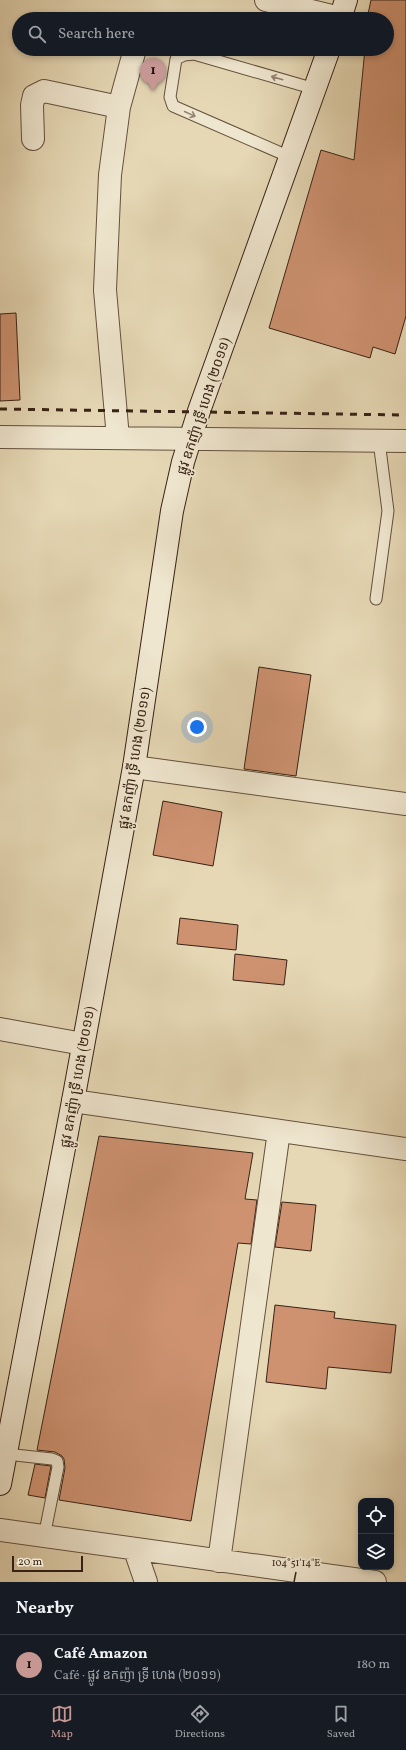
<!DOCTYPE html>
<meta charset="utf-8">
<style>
body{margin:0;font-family:Vollkorn,"Noto Sans Khmer",serif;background:#20242c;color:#f1f3f6}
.controls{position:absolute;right:12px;bottom:12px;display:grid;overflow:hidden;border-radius:8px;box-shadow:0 2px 6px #0003}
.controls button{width:36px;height:36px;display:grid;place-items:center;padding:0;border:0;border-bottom:1px solid #363941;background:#171b24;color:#f1f3f6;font:20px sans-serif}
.scale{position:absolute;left:12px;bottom:10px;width:71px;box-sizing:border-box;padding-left:4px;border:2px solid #382215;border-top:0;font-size:11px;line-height:14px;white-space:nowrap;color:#382215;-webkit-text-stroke:3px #efe6cf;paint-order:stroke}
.you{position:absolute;left:197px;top:727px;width:14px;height:14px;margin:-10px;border:3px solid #fff;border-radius:50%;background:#1a73e8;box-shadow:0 0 0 6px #1a73e833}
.badge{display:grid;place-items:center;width:26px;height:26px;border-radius:50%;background:#c59692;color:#111;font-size:13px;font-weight:700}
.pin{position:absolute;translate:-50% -33px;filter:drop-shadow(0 1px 2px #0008)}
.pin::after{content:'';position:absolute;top:21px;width:14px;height:12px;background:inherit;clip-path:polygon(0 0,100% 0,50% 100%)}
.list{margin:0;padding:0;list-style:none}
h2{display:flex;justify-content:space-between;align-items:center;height:52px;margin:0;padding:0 16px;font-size:17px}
h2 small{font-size:13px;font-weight:400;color:#9ea1a6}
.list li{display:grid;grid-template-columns:26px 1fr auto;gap:12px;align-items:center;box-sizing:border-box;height:60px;padding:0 16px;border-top:1px solid #363941}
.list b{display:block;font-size:15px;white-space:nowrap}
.list p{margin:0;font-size:13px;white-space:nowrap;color:#9ea1a6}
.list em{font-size:13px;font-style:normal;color:#9ea1a6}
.icon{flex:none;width:22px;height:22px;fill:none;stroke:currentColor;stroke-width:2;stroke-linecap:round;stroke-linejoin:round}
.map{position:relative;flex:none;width:406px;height:1582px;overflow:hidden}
.search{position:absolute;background:#171b24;box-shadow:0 2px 6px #0003;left:12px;right:12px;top:12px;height:44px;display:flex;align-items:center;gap:10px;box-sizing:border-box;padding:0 14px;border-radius:22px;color:#9ea1a6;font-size:15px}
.sheet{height:112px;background:#171b24}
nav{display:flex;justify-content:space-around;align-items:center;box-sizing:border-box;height:56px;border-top:1px solid #363941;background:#171b24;font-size:11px;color:#9ea1a6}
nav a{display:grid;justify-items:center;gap:2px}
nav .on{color:#c59692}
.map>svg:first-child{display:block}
.building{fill:#ce9271;stroke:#382215}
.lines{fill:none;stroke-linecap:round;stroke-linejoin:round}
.lane-casing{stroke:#64503d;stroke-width:13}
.street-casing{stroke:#64503d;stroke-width:24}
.secondary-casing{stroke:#382215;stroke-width:24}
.lane{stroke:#efe6cf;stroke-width:11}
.street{stroke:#efe6cf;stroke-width:22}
.secondary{stroke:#efe6cf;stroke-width:22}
.rail{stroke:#382215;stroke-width:3;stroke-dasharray:7 7;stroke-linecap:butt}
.oneway{stroke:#948472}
.ticks{fill:none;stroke:#382215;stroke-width:1.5}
.labels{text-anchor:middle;stroke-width:4;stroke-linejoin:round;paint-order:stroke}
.street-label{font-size:14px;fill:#382215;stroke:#efe6cf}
.ticks-label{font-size:10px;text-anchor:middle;fill:#382215;stroke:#efe6cf;stroke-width:4;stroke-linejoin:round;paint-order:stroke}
</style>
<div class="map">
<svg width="406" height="1582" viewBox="0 0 406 1582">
<rect width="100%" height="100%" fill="#e6d8b5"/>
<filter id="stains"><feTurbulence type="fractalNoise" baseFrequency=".005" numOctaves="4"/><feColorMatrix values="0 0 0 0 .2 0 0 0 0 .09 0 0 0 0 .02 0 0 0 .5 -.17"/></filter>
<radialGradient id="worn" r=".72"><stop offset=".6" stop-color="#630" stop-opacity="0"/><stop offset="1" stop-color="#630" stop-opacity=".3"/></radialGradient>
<path class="building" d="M371,0H406V316L395,354L373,347L370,358L269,328L321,150L354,160L365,49H387V19H367Z
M16,313L20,400L0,401V314Z
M259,667L311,675L296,776L244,769Z
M163,801L222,812L213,866L153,855Z
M180,918L238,925L236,950L177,944Z
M235,954L287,960L284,985L233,980Z
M99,1136L253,1153L245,1199L257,1200L251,1244L238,1243L191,1521L59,1500L65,1468L64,1459L62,1456L55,1452L37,1450Z
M282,1202L316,1205L311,1251L275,1247Z
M275,1305L335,1312L334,1318L396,1325L391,1373L328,1367L326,1389L266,1382Z
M35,1464L51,1466L45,1498L28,1495Z"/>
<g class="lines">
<g class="lane-casing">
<path id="lane" d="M290,157L173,106L170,97L176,59L184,55L194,54L315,89
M376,599L388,511L379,441
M6,1454L52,1459L57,1461L58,1467L44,1537"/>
</g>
<g class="street-casing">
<path id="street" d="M266,0L340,18
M33,139L32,105L34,96L44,91L119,107
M0,437L406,441
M118,438L105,290L107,243L110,175L119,107L135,49
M134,767L406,804
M0,1029L83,1044
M73,1101L406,1149
M0,1530L375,1582
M135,1550L146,1582
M219,1561L279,1131"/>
</g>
<g class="secondary-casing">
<path id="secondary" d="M340,19L346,0
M0,1484L73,1101L134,767L172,511L183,462L199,411L329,49"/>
</g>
<use href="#lane" class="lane"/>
<use href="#street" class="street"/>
<use href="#secondary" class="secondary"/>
<path class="rail" d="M0,409L406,415"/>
</g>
<defs><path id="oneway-shaft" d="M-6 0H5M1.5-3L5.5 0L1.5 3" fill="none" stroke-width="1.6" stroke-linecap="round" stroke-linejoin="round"/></defs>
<g class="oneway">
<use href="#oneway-shaft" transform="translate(277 78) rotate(-164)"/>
<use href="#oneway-shaft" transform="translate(190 114) rotate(25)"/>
</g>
<path class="ticks" d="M294,1582L296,1572"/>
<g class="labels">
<g class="street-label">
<text transform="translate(203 406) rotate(-72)" y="5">ផ្លូវ ឧកញ៉ា ទ្រី ហេង (២០១១)</text>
<text transform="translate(134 758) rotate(-81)" y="5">ផ្លូវ ឧកញ៉ា ទ្រី ហេង (២០១១)</text>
<text transform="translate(77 1077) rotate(-80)" y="5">ផ្លូវ ឧកញ៉ា ទ្រី ហេង (២០១១)</text>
</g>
</g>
<g class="ticks-label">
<text x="296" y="1566">104°51'14"E</text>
</g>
<rect width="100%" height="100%" filter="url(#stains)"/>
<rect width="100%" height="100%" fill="url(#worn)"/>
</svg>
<div class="controls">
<button><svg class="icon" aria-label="locate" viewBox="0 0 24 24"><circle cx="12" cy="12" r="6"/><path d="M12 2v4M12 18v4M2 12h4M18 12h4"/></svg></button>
<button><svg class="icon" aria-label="layers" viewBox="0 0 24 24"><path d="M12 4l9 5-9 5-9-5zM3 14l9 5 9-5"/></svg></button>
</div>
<div class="scale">20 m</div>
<div class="you"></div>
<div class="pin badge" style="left:153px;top:91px">1</div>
<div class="search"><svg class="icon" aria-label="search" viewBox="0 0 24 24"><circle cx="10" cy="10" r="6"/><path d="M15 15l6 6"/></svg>Search here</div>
</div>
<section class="sheet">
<h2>Nearby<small></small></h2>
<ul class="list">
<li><span class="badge">1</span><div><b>Café Amazon</b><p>Café · ផ្លូវ ឧកញ៉ា ទ្រី ហេង (២០១១)</p></div><em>180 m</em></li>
</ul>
</section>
<nav>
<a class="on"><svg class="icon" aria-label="map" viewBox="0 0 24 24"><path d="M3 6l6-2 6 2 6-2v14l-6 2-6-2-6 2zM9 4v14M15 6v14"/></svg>Map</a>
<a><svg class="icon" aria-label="directions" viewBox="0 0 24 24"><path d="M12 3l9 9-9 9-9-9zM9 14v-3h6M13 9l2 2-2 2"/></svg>Directions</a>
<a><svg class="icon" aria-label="saved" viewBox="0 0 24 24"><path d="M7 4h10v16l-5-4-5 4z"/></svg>Saved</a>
</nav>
